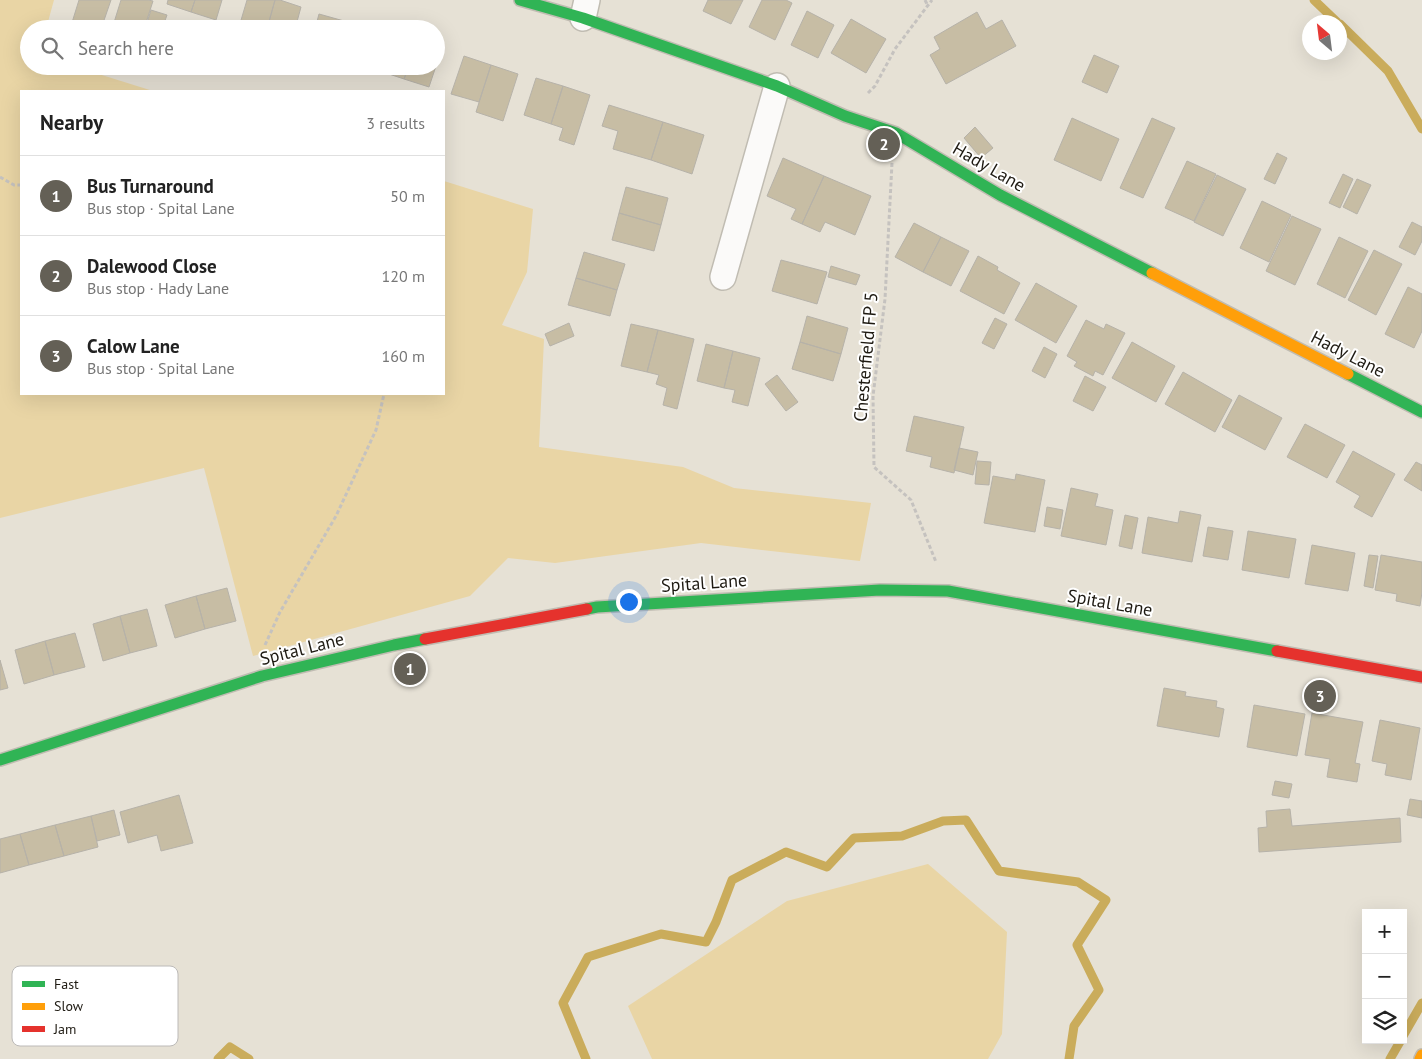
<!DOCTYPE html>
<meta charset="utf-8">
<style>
body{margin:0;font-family:"PT Sans",sans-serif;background:#f2f2f2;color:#222}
.controls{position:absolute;right:15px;bottom:15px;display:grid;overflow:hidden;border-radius:0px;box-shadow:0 5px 20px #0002}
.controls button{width:45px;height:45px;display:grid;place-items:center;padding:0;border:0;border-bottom:1px solid #e0e0e0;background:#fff;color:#222;font:25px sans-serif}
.compass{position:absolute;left:1302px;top:15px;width:45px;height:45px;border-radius:50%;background:#fff;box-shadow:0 5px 20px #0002;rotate:332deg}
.you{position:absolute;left:628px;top:601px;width:18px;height:18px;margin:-12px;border:4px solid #fff;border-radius:50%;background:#1a73e8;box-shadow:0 0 0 8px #1a73e833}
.badge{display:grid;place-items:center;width:32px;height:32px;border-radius:50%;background:#646056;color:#fff;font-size:16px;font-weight:700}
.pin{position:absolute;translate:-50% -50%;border:2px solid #fff;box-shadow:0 1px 5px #0006}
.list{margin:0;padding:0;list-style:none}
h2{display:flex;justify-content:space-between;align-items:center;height:65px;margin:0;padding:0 20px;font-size:21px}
h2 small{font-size:16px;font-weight:400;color:#767676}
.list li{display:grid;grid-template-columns:32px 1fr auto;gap:15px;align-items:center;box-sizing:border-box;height:80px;padding:0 20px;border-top:1px solid #e0e0e0}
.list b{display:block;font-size:19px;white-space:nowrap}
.list p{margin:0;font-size:16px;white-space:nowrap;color:#767676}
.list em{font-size:16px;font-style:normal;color:#767676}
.icon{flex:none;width:28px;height:28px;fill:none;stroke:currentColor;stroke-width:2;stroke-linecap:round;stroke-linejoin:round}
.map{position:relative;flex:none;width:1422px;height:1059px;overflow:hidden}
.search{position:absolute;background:#fff;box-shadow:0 5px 20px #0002;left:20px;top:20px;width:425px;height:55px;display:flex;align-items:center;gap:12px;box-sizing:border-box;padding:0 18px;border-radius:28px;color:#767676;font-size:19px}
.panel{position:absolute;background:#fff;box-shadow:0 5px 20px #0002;left:20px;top:90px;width:425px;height:305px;border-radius:0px}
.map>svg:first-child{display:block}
.green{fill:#e9d5a5}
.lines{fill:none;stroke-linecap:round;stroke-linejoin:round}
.stream{stroke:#caac5b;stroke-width:9}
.building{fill:#c7bda4;stroke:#b6b2a9}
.street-casing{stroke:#c0bcb2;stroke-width:28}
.fast-casing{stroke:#c0bcb2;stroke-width:14}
.slow-casing{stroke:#c0bcb2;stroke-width:14}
.jam-casing{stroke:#c0bcb2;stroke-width:14}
.path{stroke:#c5c2bf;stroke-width:3;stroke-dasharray:4 2.5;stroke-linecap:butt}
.street{stroke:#fbfaf9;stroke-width:25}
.fast{stroke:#30b455;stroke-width:11}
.slow{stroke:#ff9f0a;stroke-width:11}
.jam{stroke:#e5322d;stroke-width:11}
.labels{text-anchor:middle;stroke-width:4;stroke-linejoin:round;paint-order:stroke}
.street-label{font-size:18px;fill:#1e1a12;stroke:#fff}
.key{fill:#fff;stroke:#bcbab8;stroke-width:1}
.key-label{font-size:14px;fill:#1e1a12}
</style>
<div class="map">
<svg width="1422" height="1059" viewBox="0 0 1422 1059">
<rect width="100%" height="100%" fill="#e6e1d5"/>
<path class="green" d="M0,0H54L46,29H29V66H73L153,91H21V394H444V181L533,209L527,272L502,325L544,339L539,447L683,467L734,488L871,503L860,561L701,543L555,563L508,558L470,596L253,656L204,468L0,518Z
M928,864L1007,932L1002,1034L988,1059H652L628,1006L787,901Z"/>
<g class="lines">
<path class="stream" d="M1314,0L1337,22
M1340,24L1388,71L1422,129
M1403,1036L1422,1003
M218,1059L230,1047L249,1059
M586,1059L563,1003L588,957L661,934L706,942L716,922L732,880L786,852L827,867L854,838L902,836L943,821L966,820L999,871L1078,882L1106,900L1077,945L1099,990L1074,1026L1069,1059
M1390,1059L1401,1040"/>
</g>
<path class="building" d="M79,0H111L101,29H94L86,26L85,29H70Z
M121,0H148L153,1L144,29H112Z
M168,0H195L191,12L167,4Z
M195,0H222L216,20L191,12Z
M247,0H275L267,29H245L239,27Z
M275,0H280L301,7L295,29H267Z
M708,0H743L731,24L703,11Z
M762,0H786L792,3L775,40L749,27Z
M151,10L167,15L162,29H145Z
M807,11L834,25L818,58L791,45Z
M977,12L986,29L1002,20L1016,46L946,84L930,55L940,49L934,37Z
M319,14L344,21L341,29H315Z
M851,19L886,39L866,73L831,53Z
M344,21L369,29H341Z
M1094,55L1119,66L1107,93L1082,82Z
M464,56L491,65L479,102L451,94Z
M491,65L518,74L503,121L476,112Z
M341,66H358L355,74L340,70Z
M381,66H409L404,79L380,71Z
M409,66H436L429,87L404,79Z
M536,78L563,86L551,124L524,115Z
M563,86L590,95L574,145L559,140L563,128L551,124Z
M609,105L663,122L651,160L613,149L618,131L602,126Z
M1072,118L1119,139L1101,181L1054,160Z
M1152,118L1175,128L1143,198L1120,188Z
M663,122L704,135L692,174L651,160Z
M975,127L993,148L981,158L964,138Z
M1277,153L1287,158L1275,184L1264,179Z
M783,158L824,176L802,224L791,219L796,209L767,196Z
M1187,161L1216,174L1194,221L1165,208Z
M1343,174L1353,179L1340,208L1329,203Z
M1217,175L1246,189L1223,236L1194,222Z
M824,176L871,196L855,235L825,222L820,232L802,224Z
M1357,179L1371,185L1357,214L1343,207Z
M626,187L668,198L661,225L619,213Z
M1262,201L1291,215L1269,262L1240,248Z
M619,213L661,225L654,251L612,240Z
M1292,216L1321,229L1295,285L1266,271Z
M1412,222L1422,227V241L1415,255L1399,247Z
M914,223L941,237L923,272L895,257Z
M941,237L969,251L951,286L923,272Z
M1339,237L1368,251L1345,298L1317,284Z
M1374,250L1402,264L1376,315L1348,300Z
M584,252L625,264L617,290L576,278Z
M978,256L998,267L997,270L1020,283L1004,314L960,291Z
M781,260L827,272L817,304L772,291Z
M831,266L860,275L856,285L828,277Z
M576,278L617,290L610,316L568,305Z
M1036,283L1077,306L1056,343L1015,320Z
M1408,287L1422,294V331L1414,348L1385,334Z
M807,316L848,328L841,354L800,342Z
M995,318L1007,324L994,349L982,343Z
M1086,320L1104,329L1106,324L1125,333L1103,375L1095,371L1093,376L1074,366L1077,362L1067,356Z
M569,323L574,336L550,346L545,334Z
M631,324L658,330L647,372L621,366Z
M658,330L694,339L677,409L663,405L667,388L656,384L659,375L647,372Z
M800,342L841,354L833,381L792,369Z
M1132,342L1175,366L1156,402L1112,378Z
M706,344L733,351L724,388L697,381Z
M1044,347L1057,354L1045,378L1032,371Z
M733,351L760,358L748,406L732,402L735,390L724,388Z
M1183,372L1232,400L1215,432L1165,404Z
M777,375L798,402L786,411L765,384Z
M1085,376L1106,387L1093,411L1073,401Z
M1239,395L1282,418L1265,450L1222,427Z
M914,416L964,427L954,473L930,467L932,457L906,451Z
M1305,424L1345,445L1327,478L1287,457Z
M959,448L978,452L973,475L954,470Z
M1353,451L1395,474L1372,517L1354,507L1360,496L1336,482Z
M977,461L991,462L989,485L975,484Z
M1416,462L1422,465V491L1404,480Z
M1016,474L1045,480L1035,532L984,523L993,476L1015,480Z
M1071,488L1098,494L1095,506L1113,510L1106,545L1061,536Z
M1047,507L1063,510L1060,529L1044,526Z
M1180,511L1201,515L1192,562L1142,553L1148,517L1178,523Z
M1125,515L1138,518L1132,549L1119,546Z
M1208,527L1233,531L1228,560L1203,556Z
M1248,531L1296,539L1289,578L1242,570Z
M1312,545L1355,553L1348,591L1305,584Z
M1369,555L1378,556L1373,588L1364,586Z
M1381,555L1422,562V592L1420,606L1396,601L1397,594L1375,590Z
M227,588L236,621L205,629L196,596Z
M196,596L205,629L175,638L165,605Z
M147,609L157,646L130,653L120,616Z
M120,616L130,653L103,661L93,624Z
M75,633L85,667L54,675L45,641Z
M45,641L54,675L24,684L15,650Z
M0,660L8,688L0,690Z
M1164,688L1186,692L1185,696L1217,701L1216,707L1224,709L1219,737L1157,726Z
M1254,705L1305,714L1297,756L1247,747Z
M1312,713L1363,722L1355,763L1360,764L1357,782L1327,777L1330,759L1305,755Z
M1380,720L1420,728L1411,780L1385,775L1387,764L1372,761Z
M1275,781L1292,784L1289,798L1272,795Z
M179,795L193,843L161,851L157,835L128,843L120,812Z
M1410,799L1422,801V818L1407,815Z
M1290,809L1292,826L1400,818L1401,842L1259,852L1258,828L1267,827L1266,811Z
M114,810L120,835L97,841L91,816Z
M91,816L98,847L64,856L55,825Z
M55,825L64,856L29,865L20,834Z
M20,834L29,865L0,873V839Z"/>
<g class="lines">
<g class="street-casing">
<path id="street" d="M583,18L587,0
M723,277L777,86"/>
</g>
<g class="fast-casing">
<path id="fast" d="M520,0L583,18L777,86L845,116L896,133L1000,195L1152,273
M1348,374L1422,412
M587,609L597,607L880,590L948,591L1277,651
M0,760L262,676L394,645L425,639"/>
</g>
<g class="slow-casing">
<path id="slow" d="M1152,273L1348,374
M1420,1059L1422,1055"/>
</g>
<g class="jam-casing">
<path id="jam" d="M425,639L587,609
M1277,651L1422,677"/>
</g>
<path class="path" d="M925,0L928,6
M868,93L875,86L895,49L932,0
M892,163L885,299L873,396L874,467L911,500L936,562
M0,177L14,185H21
M265,645L280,612L336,516L376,430L384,394"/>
<use href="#street" class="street"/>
<use href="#fast" class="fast"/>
<use href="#slow" class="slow"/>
<use href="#jam" class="jam"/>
</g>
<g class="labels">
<g class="street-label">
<text transform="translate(989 167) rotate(30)" y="6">Hady Lane</text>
<text transform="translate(1348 354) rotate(27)" y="6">Hady Lane</text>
<text transform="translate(866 357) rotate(-85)" y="6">Chesterfield FP 5</text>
<text transform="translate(704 583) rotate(-4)" y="6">Spital Lane</text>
<text transform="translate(1110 603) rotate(10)" y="6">Spital Lane</text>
<text transform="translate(302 649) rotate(-14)" y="6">Spital Lane</text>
</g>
</g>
<rect x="12" y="966" width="166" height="80" rx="8" class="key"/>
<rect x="22" y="981" width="23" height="6" fill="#30b455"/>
<rect x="22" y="1003" width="23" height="7" fill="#ff9f0a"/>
<rect x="22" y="1026" width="23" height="6" fill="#e5322d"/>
<g class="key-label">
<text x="54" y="989">Fast</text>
<text x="54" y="1011">Slow</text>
<text x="54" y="1034">Jam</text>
</g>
</svg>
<div class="controls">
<button>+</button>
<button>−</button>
<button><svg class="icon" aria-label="layers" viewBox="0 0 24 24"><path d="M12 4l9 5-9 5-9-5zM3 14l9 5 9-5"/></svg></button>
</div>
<svg class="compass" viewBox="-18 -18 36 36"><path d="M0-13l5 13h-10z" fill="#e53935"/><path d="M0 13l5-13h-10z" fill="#767676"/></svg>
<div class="you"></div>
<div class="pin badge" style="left:410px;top:669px">1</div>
<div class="pin badge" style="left:884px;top:144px">2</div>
<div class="pin badge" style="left:1320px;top:696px">3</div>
<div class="search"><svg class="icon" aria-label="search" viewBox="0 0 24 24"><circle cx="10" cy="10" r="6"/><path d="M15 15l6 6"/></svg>Search here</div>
<section class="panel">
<h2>Nearby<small>3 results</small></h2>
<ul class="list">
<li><span class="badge">1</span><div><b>Bus Turnaround</b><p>Bus stop · Spital Lane</p></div><em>50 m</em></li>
<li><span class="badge">2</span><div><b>Dalewood Close</b><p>Bus stop · Hady Lane</p></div><em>120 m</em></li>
<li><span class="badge">3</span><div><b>Calow Lane</b><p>Bus stop · Spital Lane</p></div><em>160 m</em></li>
</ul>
</section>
</div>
